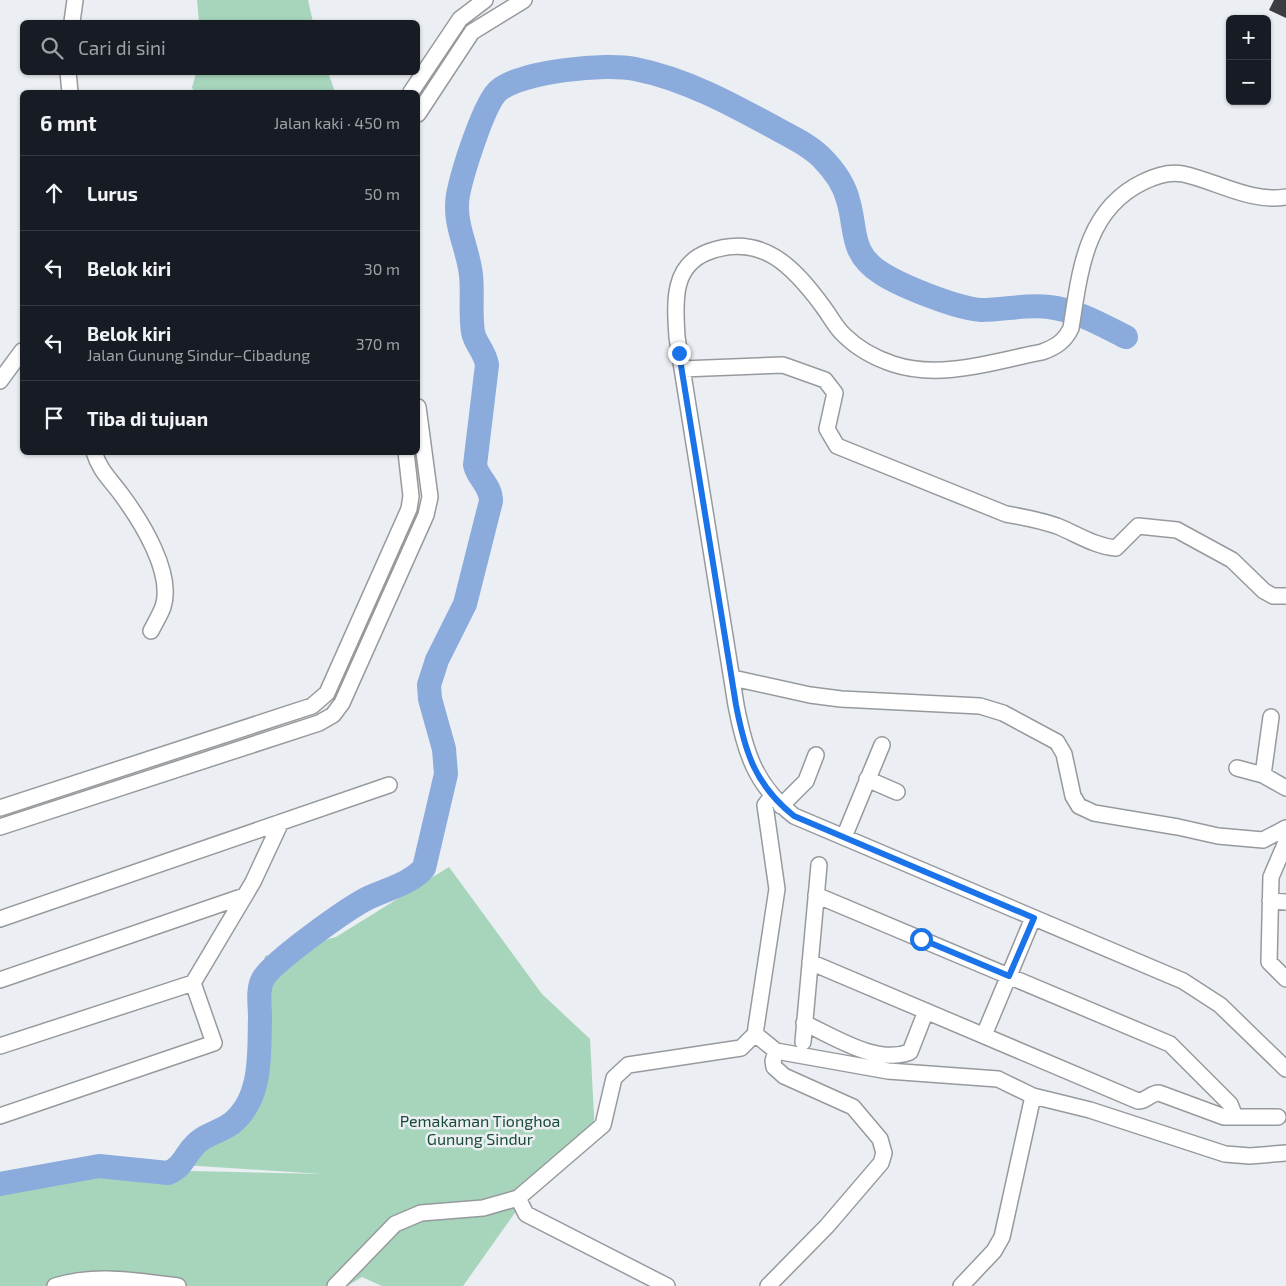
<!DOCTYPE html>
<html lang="id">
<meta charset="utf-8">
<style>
body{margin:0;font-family:"Exo 2",sans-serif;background:#20242c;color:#f1f3f6}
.controls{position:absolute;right:15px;top:15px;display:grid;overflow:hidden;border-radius:8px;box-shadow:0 1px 4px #0004}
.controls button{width:45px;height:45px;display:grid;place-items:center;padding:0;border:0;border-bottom:1px solid #363941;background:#171b24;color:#f1f3f6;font:25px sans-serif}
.stop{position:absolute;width:15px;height:15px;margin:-11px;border:4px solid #1a73e8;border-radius:50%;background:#fff}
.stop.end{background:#1a73e8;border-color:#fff;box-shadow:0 1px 5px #0008}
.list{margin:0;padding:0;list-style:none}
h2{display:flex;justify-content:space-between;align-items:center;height:65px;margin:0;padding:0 20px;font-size:21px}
h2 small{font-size:16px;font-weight:400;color:#9ea1a6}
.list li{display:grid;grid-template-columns:32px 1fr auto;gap:15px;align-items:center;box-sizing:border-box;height:75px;padding:0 20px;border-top:1px solid #363941}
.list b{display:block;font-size:19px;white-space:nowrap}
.list p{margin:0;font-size:16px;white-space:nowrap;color:#9ea1a6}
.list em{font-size:16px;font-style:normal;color:#9ea1a6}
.icon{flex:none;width:28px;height:28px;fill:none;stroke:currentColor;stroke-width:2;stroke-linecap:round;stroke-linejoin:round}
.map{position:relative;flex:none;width:1286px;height:1286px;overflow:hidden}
.search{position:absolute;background:#171b24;box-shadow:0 1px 4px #0004;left:20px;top:20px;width:400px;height:55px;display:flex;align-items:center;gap:12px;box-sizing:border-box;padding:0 18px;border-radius:8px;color:#9ea1a6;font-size:19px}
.panel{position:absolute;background:#171b24;box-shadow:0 1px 4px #0004;left:20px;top:90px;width:400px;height:365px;border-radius:8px}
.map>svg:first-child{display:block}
.green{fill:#a6d5bc}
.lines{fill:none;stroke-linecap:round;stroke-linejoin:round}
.river{stroke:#8babdd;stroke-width:24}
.building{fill:#3b3d40}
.minor-casing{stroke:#979a9d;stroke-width:18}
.minor{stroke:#fff;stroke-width:15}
.route{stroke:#1a73e8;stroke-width:6}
.labels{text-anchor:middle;stroke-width:5;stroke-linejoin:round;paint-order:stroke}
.park-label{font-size:16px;fill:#194c36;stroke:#ebeef2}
</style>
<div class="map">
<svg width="1286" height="1286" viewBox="0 0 1286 1286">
<rect width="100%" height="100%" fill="#ebeef2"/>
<path class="green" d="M197,0H308L313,22H199Z
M328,72L335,92H195L192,88L196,73Z
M449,867L542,994L590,1039L595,1135L529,1193L463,1286H382L362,1277L347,1286H0V1184L146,1170L322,1174L168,1164L183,1140L215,1132L254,1110L263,1079L254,1009L265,956L336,937Z"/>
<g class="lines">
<path class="river" d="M0,1184L99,1166L168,1173C186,1166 185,1150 202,1139C211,1133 223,1130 232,1123C263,1098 259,1052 260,1017C260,1005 257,989 263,979C272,962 348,908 368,898C387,889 410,884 424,868L446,774L444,749L430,699L429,685L437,660L465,604L491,501C491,485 478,479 475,465L487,365C485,351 475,344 473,332C470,314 473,294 471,275C468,247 453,224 458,195C462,174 484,102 499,90C523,71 606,63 635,69C686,79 733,105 777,129C792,137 809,145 821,157C833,169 844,184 848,200C857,229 849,253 881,273C901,286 958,309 982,310C1004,310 1026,304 1049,307C1076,310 1102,325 1126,337"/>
</g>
<path class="building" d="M1274,0H1286V18L1269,10Z"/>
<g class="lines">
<g class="minor-casing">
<path id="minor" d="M72,22L75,0
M68,72L70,92
M411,92L460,19L485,0
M418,114L472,32L524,0
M1286,197C1251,203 1216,181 1183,174C1169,171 1155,176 1143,182C1085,210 1080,272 1071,328C1065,341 1056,347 1042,352C995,361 941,380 893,364C875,358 857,348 844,335C836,328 830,316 824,308C794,267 762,232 708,252C671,266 675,304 677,337L736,705C745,752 755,785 794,816L1183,981L1220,1005L1286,1069
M682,369L783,365L825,380L835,393L827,429L837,446L1006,514C1024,517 1040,520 1057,526C1077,534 1094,546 1116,548L1138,526L1177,530L1232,560L1264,591L1273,596H1286
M0,381L22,351
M94,452C100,471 110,479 121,494C141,521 174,573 163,607C160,615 155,623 151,631
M733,678L810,695L841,699L980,706L1003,713L1057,742L1064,754L1073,796L1079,806L1094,813L1178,827L1218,836L1263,840L1286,828
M1237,768L1263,775L1286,788
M1263,775L1271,717
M867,779L897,792
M781,806L806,781L816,755
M0,808L312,706L327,693L409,509L411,496L406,452
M0,827L319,723L333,715L342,703L426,515L430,497L418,407
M844,837L882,745
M1286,842L1271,877L1269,962L1286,979
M816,895L1170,1044L1230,1104L1235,1117
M1270,901L1286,902
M0,919L389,785
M810,962L1138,1101C1147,1101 1150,1093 1159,1093L1224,1117H1278
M0,980L244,896
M804,1023C835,1037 876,1065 910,1052L926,1011
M755,1034L776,1051L888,1071L998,1079L1033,1096L1090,1110L1225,1154L1250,1156L1286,1153
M984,1035L1033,918
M803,1042L819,865
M0,1046L193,983
M0,1116L214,1043L193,983L253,882L281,822
M518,1198L526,1214L667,1286
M55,1286C97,1273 135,1281 178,1286
M335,1286L395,1224L421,1213L483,1208L518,1198L603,1125L614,1078L628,1065L741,1048L755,1034L777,889L765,805L772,796
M768,1286L827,1226L881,1163L884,1153L880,1139L853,1107L784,1076L774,1067L773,1061L776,1051
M961,1286L994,1251L1002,1237L1033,1096"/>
</g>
<use href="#minor" class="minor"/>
</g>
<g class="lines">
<path class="route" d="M679,353L736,705C745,752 755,785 794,816L1034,918L1009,976L921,939"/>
</g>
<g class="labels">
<g class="park-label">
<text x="480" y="1127">Pemakaman Tionghoa<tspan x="480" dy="18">Gunung Sindur</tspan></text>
</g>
</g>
</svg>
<div class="controls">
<button>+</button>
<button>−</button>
</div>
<div class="stop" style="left:921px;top:939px"></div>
<div class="stop end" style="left:679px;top:353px"></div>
<div class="search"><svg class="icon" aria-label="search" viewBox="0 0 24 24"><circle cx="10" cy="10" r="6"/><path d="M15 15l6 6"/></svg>Cari di sini</div>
<section class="panel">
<h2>6 mnt<small>Jalan kaki · 450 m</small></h2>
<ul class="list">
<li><svg class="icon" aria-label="ahead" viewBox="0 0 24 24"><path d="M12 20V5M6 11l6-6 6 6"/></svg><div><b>Lurus</b></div><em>50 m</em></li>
<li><svg class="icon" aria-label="left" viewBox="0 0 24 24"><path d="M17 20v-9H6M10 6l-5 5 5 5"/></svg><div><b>Belok kiri</b></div><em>30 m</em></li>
<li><svg class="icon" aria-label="left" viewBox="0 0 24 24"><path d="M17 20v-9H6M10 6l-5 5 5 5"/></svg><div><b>Belok kiri</b><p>Jalan Gunung Sindur–Cibadung</p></div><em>370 m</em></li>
<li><svg class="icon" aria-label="arrive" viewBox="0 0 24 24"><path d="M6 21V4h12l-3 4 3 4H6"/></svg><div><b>Tiba di tujuan</b></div></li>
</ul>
</section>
</div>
